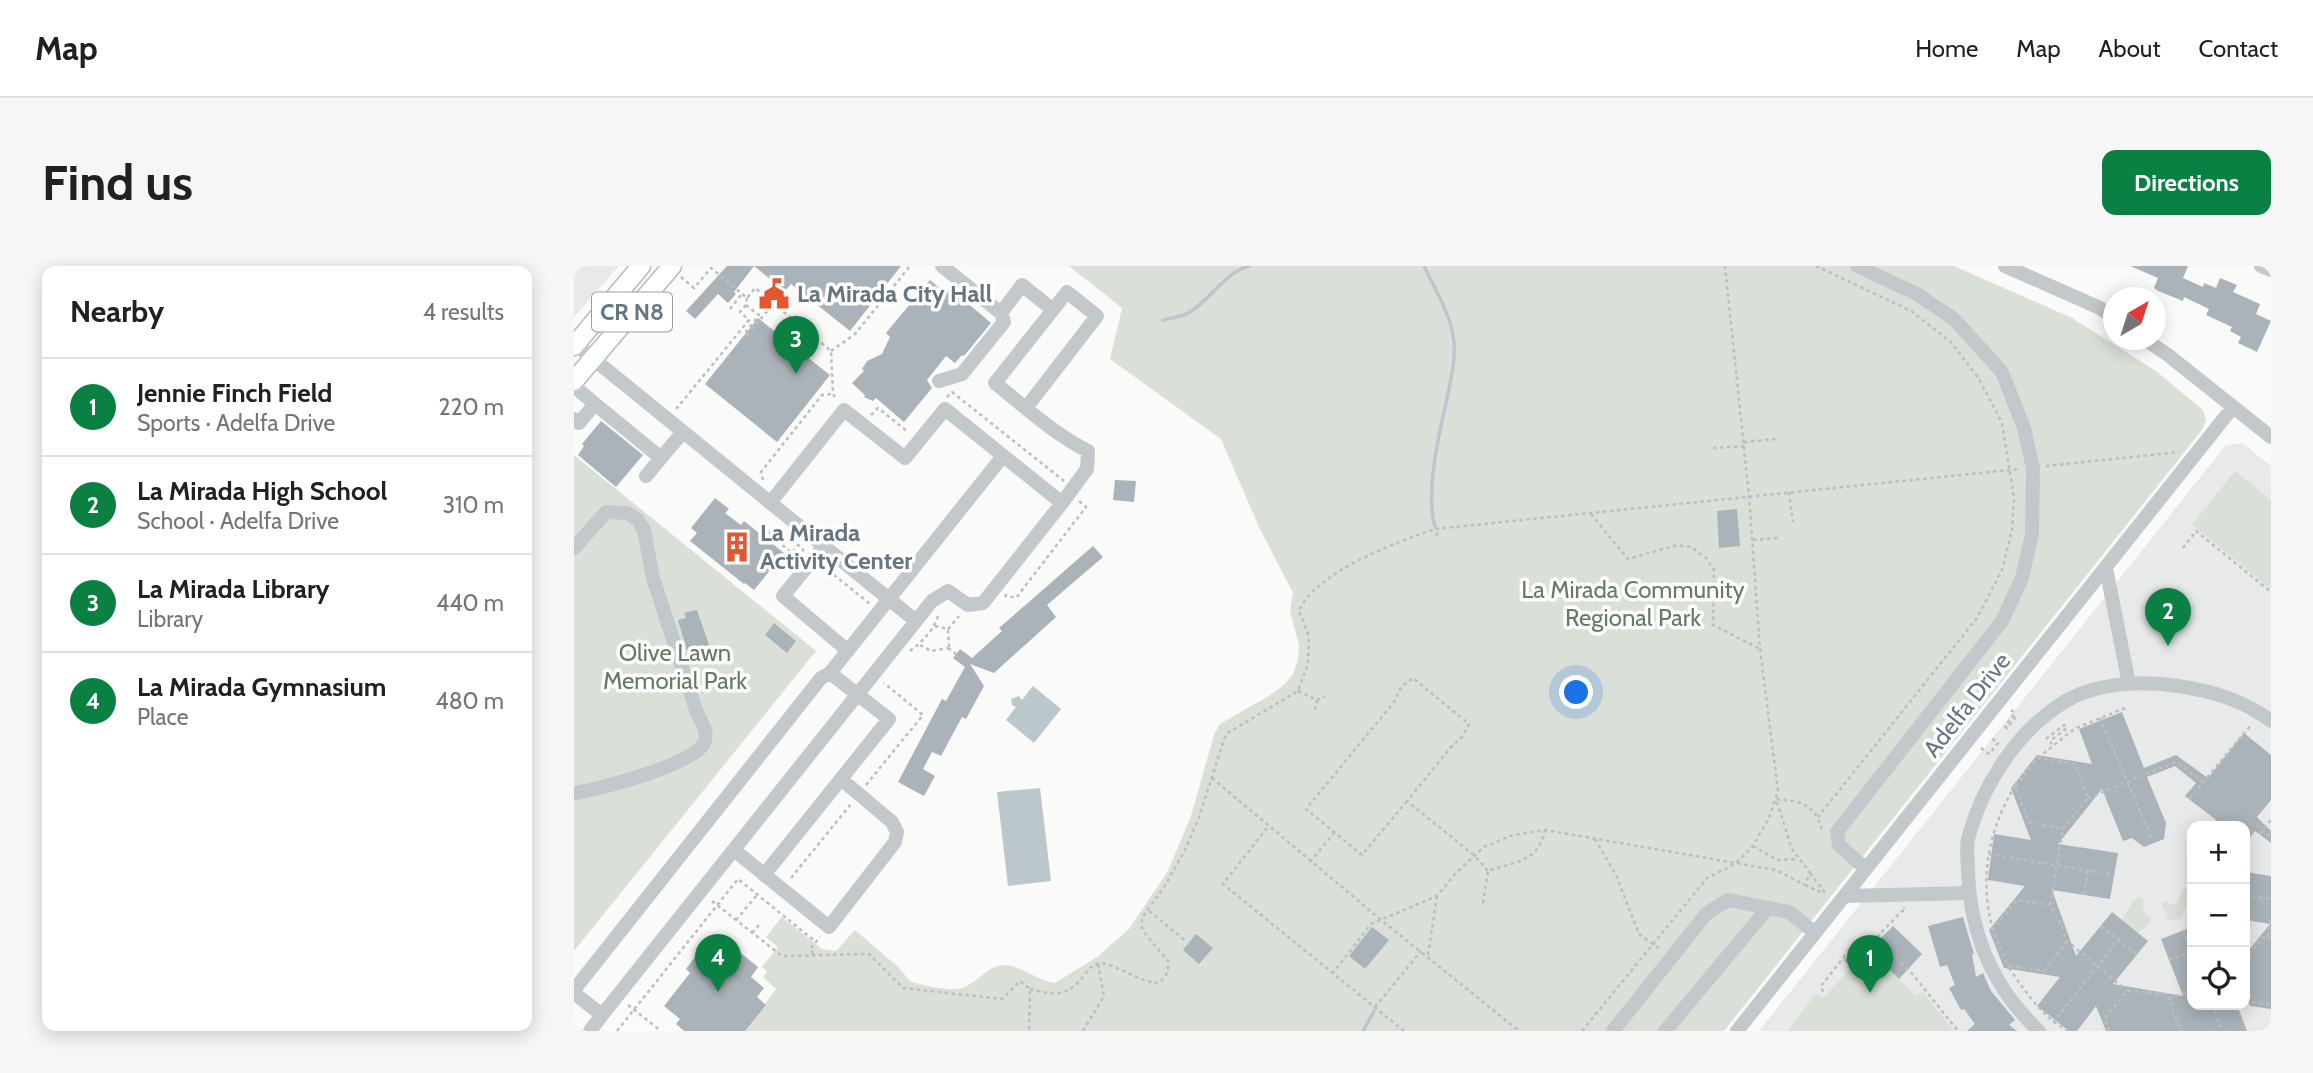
<!DOCTYPE html>
<meta charset="utf-8">
<style>
body{margin:0;font-family:Cabin,sans-serif;background:#f6f6f6;color:#202124}
.controls{position:absolute;right:21px;bottom:21px;display:grid;overflow:hidden;border-radius:14px;box-shadow:0 4px 18px #0003}
.controls button{width:63px;height:63px;display:grid;place-items:center;padding:0;border:0;border-bottom:2px solid #e0e0e0;background:#fff;color:#202124;font:35px sans-serif}
.compass{position:absolute;left:1529px;top:21px;width:63px;height:63px;border-radius:50%;background:#fff;box-shadow:0 4px 18px #0003;rotate:39deg}
.you{position:absolute;left:1003px;top:427px;width:24px;height:24px;margin:-18px;border:5px solid #fff;border-radius:50%;background:#1a73e8;box-shadow:0 0 0 10px #1a73e833}
.badge{display:grid;place-items:center;width:46px;height:46px;border-radius:50%;background:#0b8043;color:#fff;font-size:23px;font-weight:700}
.pin{position:absolute;translate:-50% -58px;filter:drop-shadow(0 2px 4px #0008)}
.pin::after{content:'';position:absolute;top:37px;width:24px;height:21px;background:inherit;clip-path:polygon(0 0,100% 0,50% 100%)}
.list{margin:0;padding:0;list-style:none}
h2{display:flex;justify-content:space-between;align-items:center;height:91px;margin:0;padding:0 28px;font-size:30px}
h2 small{font-size:23px;font-weight:400;color:#757577}
.list li{display:grid;grid-template-columns:46px 1fr auto;gap:21px;align-items:center;box-sizing:border-box;height:98px;padding:0 28px;border-top:2px solid #e0e0e0}
.list b{display:block;font-size:26px;white-space:nowrap}
.list p{margin:0;font-size:23px;white-space:nowrap;color:#757577}
.list em{font-size:23px;font-style:normal;color:#757577}
.icon{flex:none;width:38px;height:38px;fill:none;stroke:currentColor;stroke-width:2;stroke-linecap:round;stroke-linejoin:round}
.map{position:relative;flex:none;width:1697px;height:765px;overflow:hidden;border-radius:14px}
header{display:flex;align-items:center;gap:42px;box-sizing:border-box;height:98px;padding:0 35px;background:#fff;border-bottom:2px solid #e0e0e0}
header strong{font-size:33px}
nav{display:flex;gap:38px;margin-inline-start:auto;font-size:24px}
.intro{display:flex;align-items:center;justify-content:space-between;box-sizing:border-box;height:168px;padding:0 42px}
h1{margin:0;font-size:49px}
.button{padding:18px 32px;border-radius:14px;background:#0b8043;color:#fff;font-size:24px;font-weight:700}
main{display:flex;gap:42px;padding:0 42px}
aside{flex:1;background:#fff;border-radius:14px;box-shadow:0 4px 18px #0003}
.map>svg:first-child{display:block}
.built{fill:#e8e9e9;fill-rule:evenodd}
.green{fill:#dadfd7}
.water{fill:#bbc7cb}
.lines{fill:none;stroke-linecap:round;stroke-linejoin:round}
.stream{stroke:#bbc7cb;stroke-width:3.5}
.building{fill:#aab3b9}
.major-casing{stroke:#b5babe;stroke-width:21}
.path{stroke:#bbbfc2;stroke-width:2.5;stroke-dasharray:3.5 3.5;stroke-linecap:butt}
.minor{stroke:#c3c8cc;stroke-width:14}
.major{stroke:#fff;stroke-width:18}
.labels{text-anchor:middle;stroke-width:7;stroke-linejoin:round;paint-order:stroke}
.shield{fill:#fff;stroke:#939fa8;stroke-width:2}
.shield-label{font-size:23px;font-weight:bold;fill:#657683}
.poi-label{font-size:24px;font-weight:bold;fill:#657683;stroke:#fff;text-anchor:start}
.park-label{font-size:24px;fill:#687a64;stroke:#fff}
.street-label{font-size:24px;fill:#657683;stroke:#fff}
</style>
<header>
<strong>Map</strong>
<nav><a>Home</a><a>Map</a><a>About</a><a>Contact</a></nav>
</header>
<div class="intro"><h1>Find us</h1><a class="button">Directions</a></div>
<main>
<aside>
<h2>Nearby<small>4 results</small></h2>
<ul class="list">
<li><span class="badge">1</span><div><b>Jennie Finch Field</b><p>Sports · Adelfa Drive</p></div><em>220 m</em></li>
<li><span class="badge">2</span><div><b>La Mirada High School</b><p>School · Adelfa Drive</p></div><em>310 m</em></li>
<li><span class="badge">3</span><div><b>La Mirada Library</b><p>Library</p></div><em>440 m</em></li>
<li><span class="badge">4</span><div><b>La Mirada Gymnasium</b><p>Place</p></div><em>480 m</em></li>
</ul>
</aside>
<div class="map">
<svg width="1697" height="765" viewBox="0 0 1697 765">
<rect width="100%" height="100%" fill="#fafaf8"/>
<path class="built" d="M0,0H45L0,51Z
M1668,177L1697,200V765H1185L1652,179ZM1618,560H1671V739H1618Z"/>
<path class="green" d="M495,0H1380L1498,52L1582,105L1629,144L1632,154L1628,164L1150,765H171L202,723L189,711L193,705L188,701L204,681L192,671L208,651L248,683L262,685L281,664L323,700L337,716C352,719 376,727 391,721C404,715 415,700 429,699C446,698 463,715 481,717L523,691L555,663L594,605L617,550L640,469L646,458L698,428L711,418L719,408L724,394L725,379L716,345L719,327L685,261L647,173L536,93L548,42Z
M0,189L242,385L0,685Z
M1661,205L1697,234V323L1618,259Z
M1613,622L1618,632V643L1610,644L1608,652L1600,655L1592,652L1593,646L1588,642L1589,636L1592,635L1597,639L1603,637L1608,624Z
M1566,631L1570,635L1569,645L1577,652L1576,657L1564,667L1548,654L1560,634Z
M1289,689H1301L1342,730L1349,726L1380,765H1214L1242,727L1249,732Z"/>
<path class="water" d="M459,420L487,443L460,477L432,454L442,441L438,439L437,433L445,430L448,434Z
M466,522L477,615L434,620L423,526Z"/>
<g class="lines">
<path class="stream" d="M850,0C860,21 875,46 879,69C883,91 877,112 873,133C865,167 851,228 861,261
M0,5L4,0
M589,54C598,52 608,51 616,46C638,32 650,7 675,0
M863,268V269
M789,765L800,745"/>
</g>
<path class="building" d="M153,0H180L160,26L162,28L154,37L144,28L121,53L112,45Z
M180,0H327L276,65L217,18L211,25Z
M1556,0H1614L1609,12L1629,21L1630,17L1642,22L1646,12L1663,19L1659,26L1686,38L1682,48L1697,55L1683,86L1664,77L1667,71L1656,65L1658,61L1632,49L1635,43L1610,31L1609,35L1584,25L1580,22L1584,12Z
M356,14L371,27L377,19L391,35L417,57L390,90L388,89L381,97L372,90L353,114L358,122L330,156L302,132L299,135L290,131L291,129L278,117L290,105L288,103L293,95L308,88L316,71L312,67Z
M184,52L256,109L203,176L131,118Z
M27,155L69,189L42,221L4,189L10,180L8,178Z
M541,214L562,215L560,236L539,234Z
M141,232L155,243L151,247L167,259L170,255L210,287L180,324L171,317L170,318L116,275L123,267L117,262Z
M1163,243L1166,280L1145,282L1143,245Z
M519,280L529,291L473,339L482,351L420,407L396,398L410,420L392,453L388,451L367,490L358,486L349,503L361,510L350,530L324,516L368,433L372,435L391,401L379,392L386,383L398,392L428,365L425,362Z
M123,344L135,379L113,385L104,354L112,352L110,347Z
M200,357L222,375L213,387L191,369Z
M1548,446L1570,502L1602,489L1634,512L1670,467L1697,489V534L1683,551L1697,565V577L1681,565L1671,578V560H1641L1642,554L1611,530L1622,517L1601,500L1573,511L1592,557L1590,573L1570,581L1558,572L1549,575L1528,523L1484,578L1544,587L1536,633L1478,624L1502,690L1538,646L1574,675L1539,718L1609,730L1587,673L1618,661V739H1663L1673,765H1532L1522,740L1503,765H1495L1463,740L1486,711L1430,702L1415,664L1451,620L1414,614L1420,568L1457,574L1437,522L1463,489L1518,498L1505,463Z
M1671,606L1697,610V743L1676,740L1671,725V689L1696,658L1671,654Z
M1389,651L1400,688H1398L1402,711L1409,707L1417,725L1441,754L1435,759L1443,765H1393L1401,758L1390,743L1387,744L1375,722L1381,719L1373,699L1366,701L1354,660Z
M1319,660L1348,688L1325,713L1301,689H1290Z
M798,661L815,674L791,703L775,690Z
M622,668L639,682L625,698L609,684Z
M1284,680H1298L1277,701L1270,694Z
M143,685L156,695L164,685L184,701L177,711L190,722L183,731L192,739L171,765H110L102,758L106,753L90,740L116,707L112,703L124,687L135,696Z"/>
<g class="lines">
<g class="major-casing">
<path id="major" d="M0,80L67,0
M0,115L98,0"/>
</g>
<path class="path" d="M1242,0L1337,45L1377,76L1405,113L1428,157L1440,232L1438,265L1428,304L1403,352L1244,551
M107,11L120,22L137,2L173,32L181,22L257,85L259,128L263,134
M172,39L185,49L171,67L173,69L200,37
M156,43L167,29
M257,85L281,68L336,0
M373,131L378,126L490,215
M102,141L103,142L175,54L166,46L172,39L173,32
M297,149L304,142L334,166
M1170,176L1202,173
M1139,182L1170,180
M1472,200L1605,186
M189,214L187,206L248,129L258,128
M1215,226L1219,256
M1017,248L1054,293L1103,279L1117,281L1132,292L1140,304L1139,359L1186,383
M197,265L195,268L218,287L224,279L230,285
M1179,274L1204,272
M1609,282L1622,265L1697,326
M249,300L296,338
M431,331L432,329L442,332L512,241L505,235
M361,360L374,363L375,381
M374,363L385,350
M346,379L357,385L374,382
M374,382L382,388
M336,385C349,375 359,365 364,350
M724,425L743,434L751,430
M741,444L743,434
M1437,444L1441,447L1431,460L1433,462L1443,449
M1526,452L1578,573
M1472,473L1490,459L1493,462L1476,475L1478,478
M1407,482L1415,488L1424,477L1416,471
M1464,492L1500,463L1551,442
M638,512L806,653L945,765
M292,519L349,449L310,417
M1514,532L1602,496L1629,516
M1615,533L1677,459
M833,535L788,589L732,543L820,436L827,421L839,412L895,458L888,471L877,481L833,535L901,590L914,605
M1683,559L1697,571
M693,562L649,618L830,765
M1686,568L1697,554
M1021,573L1042,609L1065,668L1087,684
M1179,580L1203,594L1224,593
M1415,588L1540,609
M736,596L760,567
M1236,607L1253,629
M217,612L277,538
M1231,619L1250,628
M1510,629L1514,605
M1671,629L1697,633
M138,635L208,690L295,688L329,722L428,733L446,715L456,723L455,765
M909,637L914,605C942,595 964,597 971,564
M1476,639L1489,563L1514,532L1502,498L1464,492L1441,520L1455,556L1489,563
M575,645L613,676
M162,654L182,630
M1527,660L1563,689
M1419,664C1405,614 1414,564 1441,520
M1609,664L1618,688
M178,667L185,659
M1694,671L1697,651
M1301,673L1336,705L1384,765
M1493,675L1470,705L1434,700L1419,664L1442,634L1476,639L1487,658L1493,675L1553,725
M239,688L236,683L246,671
M854,689L863,630
M1595,694L1618,685
M1671,694L1689,671L1697,672
M1435,702C1452,726 1467,750 1494,765
M758,708L797,658L863,630L882,607L910,581L939,569L971,564L1202,604L1231,619L1236,607L1218,583L1202,533C1230,536 1241,538 1249,567
M1671,716L1678,736L1697,739
M456,723C482,730 492,731 510,710C513,705 517,700 522,698C536,693 564,717 585,717L594,706V695L573,670L568,662V652L592,618L611,584L624,554L652,468L724,425L734,398L735,370L725,345C741,306 823,276 861,263L1445,203
M1249,726L1247,720L1281,677L1301,673L1328,645H1331L1330,641
M1595,733L1618,724
M54,739L87,765
M1638,739L1648,765
M801,741L847,685
M1479,757L1548,669
M43,765L164,613L242,676
M509,765L530,730L524,698
M1008,765L1133,612L1161,598L1179,580L1195,552L1204,525L1186,383L1175,230L1151,0
M1535,765L1531,752L1553,725L1593,728L1607,765"/>
<path class="minor" d="M368,0L427,47L448,19L479,44
M1283,0L1343,28L1380,53L1428,106L1450,162L1459,202L1458,268L1448,312L1428,355L1263,566L1265,579L1292,603
M1431,0L1526,42L1540,52
M1687,0L1697,4
M1572,74L1594,89L1697,171
M1,78L342,355
M365,115L388,108L430,56L427,47
M0,120L21,138L5,157L0,153
M21,138L87,192L109,166
M452,142L523,50L493,26L421,117C451,141 480,168 514,185L513,203L488,237
M72,210L87,192
M250,280L209,330L274,385
M0,282L32,246L53,247L63,253L70,264L79,312L123,447C128,457 135,466 130,477C121,498 24,524 0,527
M1532,302L1555,418
M160,584L255,661L321,576L323,566L318,556L267,513
M190,609L315,453L256,407
M1271,630L1395,627
M0,724L247,412L256,407L429,190
M0,727L28,749L16,765
M28,749L358,335L374,325L394,339L409,337L488,237L371,143L331,192L270,144L196,237
M1039,765L1132,648L1154,634L1215,646L1241,667
M1091,765L1194,642
M1163,765L1659,141
M1465,765C1419,722 1396,668 1394,605C1394,595 1392,583 1394,573C1408,520 1442,466 1490,436C1521,417 1568,414 1604,420C1638,425 1669,434 1697,455"/>
<use href="#major" class="major"/>
</g>
<defs>
<g id="civic-bare" transform="scale(2.415)"><path d="M-.6-6.5H3V-4.5H.6V-3L4-1V1h2V6H-6V1h2V-1L-.6-3ZM-1.2 2.5V6h2.4V2.5Z" fill="#e4572e" stroke="#fff" stroke-width="2.5" paint-order="stroke"/></g>
<g id="building-bare" transform="scale(2.415)"><path d="M-4-6H4V6H1V3H-1V6H-4ZM-2.5-4.3h1.7v1.8h-1.7ZM.8-4.3h1.7v1.8H.8ZM-2.5-1h1.7V.8h-1.7ZM.8-1h1.7V.8H.8Z" fill="#e4572e" stroke="#fff" stroke-width="2.5" paint-order="stroke"/></g>
</defs>
<g fill-rule="evenodd">
<use href="#civic-bare" x="200" y="28"/>
<use href="#building-bare" x="163" y="281"/>
</g>
<g class="labels">
<rect class="shield" x="18" y="26.5" width="80" height="39" rx="5"/>
<g class="shield-label">
<text x="58" y="54">CR N8</text>
</g>
<g class="poi-label">
<text x="223" y="36">La Mirada City Hall</text>
<text x="186" y="275">La Mirada<tspan x="186" dy="28">Activity Center</tspan></text>
</g>
<g class="park-label">
<text x="1059" y="332">La Mirada Community<tspan x="1059" dy="28">Regional Park</tspan></text>
<text x="101" y="395">Olive Lawn<tspan x="101" dy="28">Memorial Park</tspan></text>
</g>
<g class="street-label">
<text transform="translate(1393 439) rotate(-52)" y="8">Adelfa Drive</text>
</g>
</g>
</svg>
<div class="controls">
<button>+</button>
<button>−</button>
<button><svg class="icon" aria-label="locate" viewBox="0 0 24 24"><circle cx="12" cy="12" r="6"/><path d="M12 2v4M12 18v4M2 12h4M18 12h4"/></svg></button>
</div>
<svg class="compass" viewBox="-18 -18 36 36"><path d="M0-13l5 13h-10z" fill="#e53935"/><path d="M0 13l5-13h-10z" fill="#757577"/></svg>
<div class="you"></div>
<div class="pin badge" style="left:1296px;top:727px">1</div>
<div class="pin badge" style="left:1594px;top:380px">2</div>
<div class="pin badge" style="left:222px;top:108px">3</div>
<div class="pin badge" style="left:144px;top:726px">4</div>
</div>
</main>
